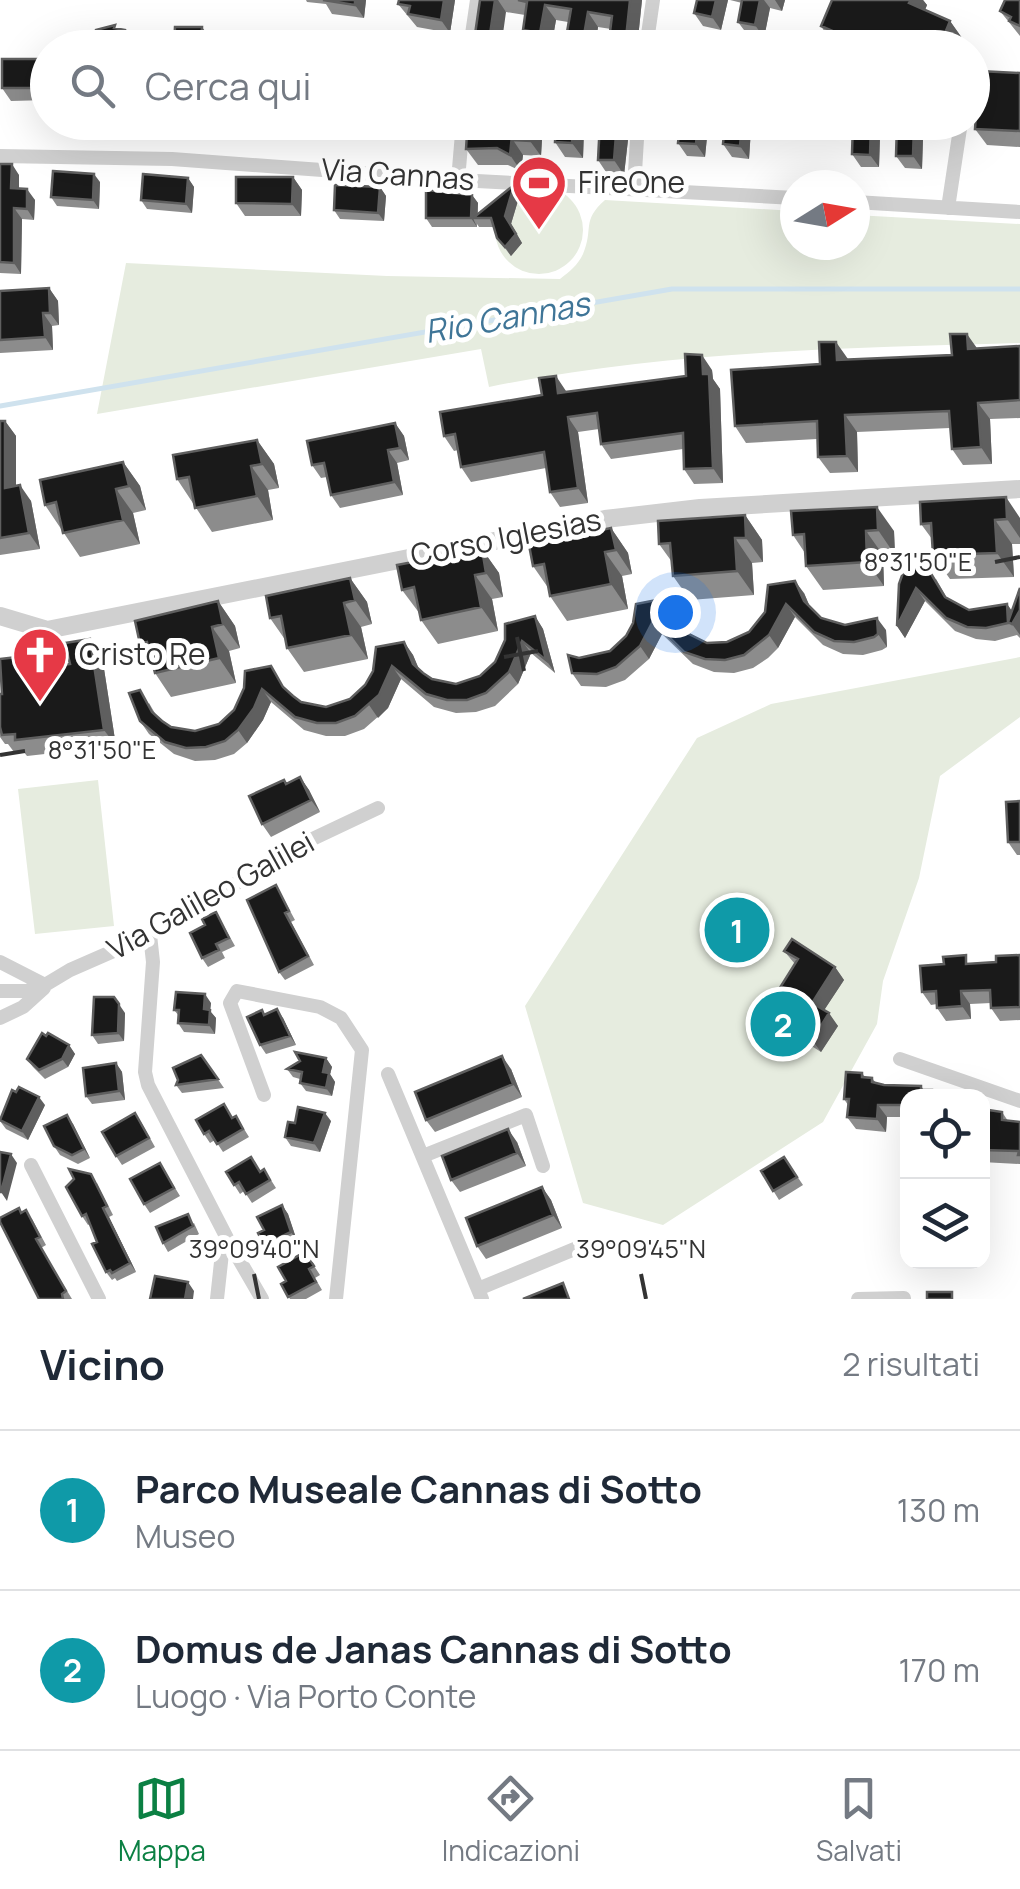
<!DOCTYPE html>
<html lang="it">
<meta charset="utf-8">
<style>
body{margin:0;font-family:Manrope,sans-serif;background:#f6f6f7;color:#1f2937}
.controls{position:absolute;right:30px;bottom:30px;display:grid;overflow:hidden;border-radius:20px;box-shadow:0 10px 40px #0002}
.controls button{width:90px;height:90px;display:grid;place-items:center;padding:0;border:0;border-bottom:2px solid #e0e1e3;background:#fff;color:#1f2937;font:50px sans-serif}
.compass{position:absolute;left:780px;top:170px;width:90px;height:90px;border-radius:50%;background:#fff;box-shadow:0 10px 40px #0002;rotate:79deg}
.you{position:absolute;left:675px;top:612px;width:35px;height:35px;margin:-25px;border:8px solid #fff;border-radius:50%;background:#1a73e8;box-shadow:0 0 0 15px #1a73e833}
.badge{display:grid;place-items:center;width:65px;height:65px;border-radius:50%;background:#0b8043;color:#fff;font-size:32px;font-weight:700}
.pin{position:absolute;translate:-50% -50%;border:5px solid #fff;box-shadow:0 2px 10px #0006}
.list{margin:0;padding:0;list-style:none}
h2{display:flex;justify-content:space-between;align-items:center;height:130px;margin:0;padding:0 40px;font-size:42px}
h2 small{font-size:32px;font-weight:400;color:#747a83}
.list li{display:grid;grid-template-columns:65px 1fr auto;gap:30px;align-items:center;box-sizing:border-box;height:160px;padding:0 40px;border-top:2px solid #e0e1e3}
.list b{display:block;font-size:38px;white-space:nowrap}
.list p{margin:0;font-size:32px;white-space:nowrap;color:#747a83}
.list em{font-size:32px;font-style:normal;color:#747a83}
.icon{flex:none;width:55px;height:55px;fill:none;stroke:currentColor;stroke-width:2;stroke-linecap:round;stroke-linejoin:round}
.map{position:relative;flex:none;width:1020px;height:1299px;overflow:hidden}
.search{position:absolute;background:#fff;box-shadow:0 10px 40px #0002;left:30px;right:30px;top:30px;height:110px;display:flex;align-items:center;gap:25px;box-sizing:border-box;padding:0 35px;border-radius:55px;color:#747a83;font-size:38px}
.sheet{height:450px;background:#fff}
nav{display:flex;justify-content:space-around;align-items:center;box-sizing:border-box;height:140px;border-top:2px solid #e0e1e3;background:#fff;font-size:28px;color:#747a83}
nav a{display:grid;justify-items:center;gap:5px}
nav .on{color:#0b8043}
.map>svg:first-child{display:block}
.green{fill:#e6ecdf}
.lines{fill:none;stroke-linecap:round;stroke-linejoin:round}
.stream{stroke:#cfe2ee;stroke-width:5}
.minor{stroke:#d0d0d0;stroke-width:14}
.tertiary{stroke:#d0d0d0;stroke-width:18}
.wall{fill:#8c8c8c}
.shaded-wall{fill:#5f5f5f}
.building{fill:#1a1a1a;stroke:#5f5f5f;stroke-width:2.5}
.ticks{fill:none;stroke:#333;stroke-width:4}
.labels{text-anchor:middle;stroke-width:10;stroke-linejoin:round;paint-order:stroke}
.street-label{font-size:30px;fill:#333;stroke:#fff}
.poi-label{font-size:30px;fill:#333;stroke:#fff;text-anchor:start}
.water-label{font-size:32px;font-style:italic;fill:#3f7597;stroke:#fff}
.ticks-label{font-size:25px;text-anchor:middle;fill:#333;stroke:#fff;stroke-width:10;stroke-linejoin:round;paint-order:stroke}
</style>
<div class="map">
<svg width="1020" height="1299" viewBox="0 0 1020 1299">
<rect width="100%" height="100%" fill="#fff"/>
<path class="green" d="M495 230a44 44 0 1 1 88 0a44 44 0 1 1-88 0Z
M605,200L795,211V245H855V215L1020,224V343C843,348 663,351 489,387L481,349L97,414L126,263L387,276L560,279C569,272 578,265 583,254C594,229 581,221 605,200Z
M1020,657V717L940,776L919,878L883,981L877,1024L823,1122L663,1225L583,1203L525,1006L697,738L771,704Z
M98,780L114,926L35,934L18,789Z"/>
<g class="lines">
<path class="stream" d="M0,406L672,289H1020"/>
<path class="minor" d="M470,48L477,0
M646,48L653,0
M0,156L172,159L458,180L795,198
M458,180L463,122
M634,189L638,122
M855,202L1020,212
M948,208L961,122
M150,935L153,962L145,1072L148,1085L229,1242L262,1299
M0,962L45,985
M0,991H27L45,985L70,970L150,935L304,843L378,808
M0,1018L23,1007L44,988
M900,1059L1020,1101
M388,1074L482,1299
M264,1095L230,1003L237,991L320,1007L341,1018L362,1050L336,1299
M423,1156L526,1115L543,1166
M31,1165L99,1299
M478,1289L577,1248
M217,1299L222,1253L229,1242
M858,1299L904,1298"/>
<path class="tertiary" d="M0,616L47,630L605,519L700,508L1020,489"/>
</g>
<path class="wall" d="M306,0H366L364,18L332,14L326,4L307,2Z
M399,0H455L450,33L417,27L398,4Z
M480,0H642L637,48L611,29L598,27L595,48H572L566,38L568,22L556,20L551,48L533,46L523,30L525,15L506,12Z
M697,0H728L721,30L703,26L694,13Z
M730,0H785L782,11L770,8L764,38L747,34L738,22L742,3Z
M832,0H923L927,5L925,10L950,21L962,38L958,48H843L832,43L821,26Z
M1020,0V36L1000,11Z
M48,59V100L11,101L2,88Z
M1020,73V147L987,145L975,129Z
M413,122H446L447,130L430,131L425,124H414Z
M478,122H543L541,156L523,155L521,171L508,165H478L466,149L513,137L514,126L480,124Z
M556,122H630L624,175H608L598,160L600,130L584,129L583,158L565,157L555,142Z
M676,122H764L763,130L751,129L749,159L732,157L723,144L724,128L708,127L705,157L687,156L678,143L680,125Z
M842,122H938L937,139L923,138L922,169L905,168L896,156V136H880L879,167H861L852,154V135Z
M0,164L19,175V188L35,200L34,220L22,219L21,274L0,273Z
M293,177L302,190L301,216H245L236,203Z
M188,178L194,187L192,213L147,209L141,200Z
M100,182L99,209L57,206L51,197Z
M514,185L520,194L511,224L522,243L511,256L497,238L494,227H479L477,224V227H432L426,218L472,195L478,203V215Z
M380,187L386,196L384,221L340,219L334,210Z
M49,288L58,301L59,325L52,326L53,350L0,353V291Z
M1020,346V418L990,419L992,464L963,465L952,449L950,428L857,432L858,472L830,473L818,457L817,439L746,443L735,426L820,364L848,359L952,355L977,348Z
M712,370L713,379L720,389L723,483L694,484L684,469L683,449L611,459L601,444L599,429L578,432L588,503L560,507L550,492L546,468L471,482L461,467L458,450L454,451L444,436L542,395L686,376Z
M0,421H5L16,436V486L31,501L40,549L0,555Z
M395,423L404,436L409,460L397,463L403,495L340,508L331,495L327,477L321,478L312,465Z
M257,440L274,464L279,488L268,490L273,520L212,532L177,479Z
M123,462L140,486L146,510L133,513L140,544L80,557L45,505Z
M791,511L894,531L895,555H883L884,586L823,590L806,566L805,553L793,535Z
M745,515L762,540L763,562L752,563L754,595L690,600L673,576L672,562L659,544Z
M1020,518V544H1012L1014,577L950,579L933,555L932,539L921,524Z
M611,528L628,553L632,574L622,576L628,609L567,621L550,596L549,589L533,566Z
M482,549L499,573L503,597L492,599L498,631L438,644L421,620L420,614L402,590Z
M350,578L367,602L372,624L361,627L368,659L304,672L287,648L286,641L270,618Z
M936,579L947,598L969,610L1007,604L1012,611L1020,588V638L1017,635L995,641L976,639L955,631L925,601L905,638L897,626L899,584Z
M804,593L810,607L821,618L845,625L886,630L887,647L882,650L863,655L843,654L823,645L795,617L778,648L768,658L753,668L734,673L714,672L693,664L662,634L649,659L625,680L606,687L581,686L572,673L579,658L610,651L675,611L682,629L707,643L727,642L749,632Z
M218,601L235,626L240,648L229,651L236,683L171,697L155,673L152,661L140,644Z
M535,616L543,629L555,673L531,653L518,684L495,706L476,712L456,713L434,707L401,679L388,708L364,729L345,736H326L304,730L271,702L263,720L247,743L234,754L215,760L195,761L174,754L149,734L140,721L149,703L156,715L171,727L195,731L219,724L234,710L271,666L286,691L293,696L301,702L326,707L350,699L365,685L404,642L413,655L419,670L432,679L456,684L480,676L495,662Z
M90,639L102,656L116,746L27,756L23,751L14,752L8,744H5L0,737V694L35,655L44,668L70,664Z
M300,777L309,790L320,812L271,837L262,824L287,784Z
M1020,801V855H1017L1008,842Z
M276,885L295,920L291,922L314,965L285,980L279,972Z
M216,912L235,946L222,952L225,958L208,967L202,958L205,925Z
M784,951L835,967L844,980L824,1010L838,1026L821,1052L794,1035L785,1022L792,1011L785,1006L776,994L795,964Z
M1020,955V1020L1000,1021L991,1008V1003L970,1004L971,1019L946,1021L937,1008V1004L931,1005L922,992L972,963L996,962Z
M211,1003L210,1011L216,1018L215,1034L184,1032L178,1023L179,1016L174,1010Z
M125,1013L124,1041L98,1044L92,1035Z
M265,1015L283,1018L296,1045L266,1054L260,1045Z
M69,1045L75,1054L68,1067L45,1079L33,1067L27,1059Z
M201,1055L224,1088L182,1093L176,1085Z
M326,1058L332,1067L330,1074L335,1082L332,1096L306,1091L300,1083V1079L293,1077L287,1069Z
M116,1063L122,1072L125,1100L92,1104L86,1096Z
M511,1069L522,1097L435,1132L426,1120Z
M862,1073L866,1078H872L876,1083L884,1085L921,1086L924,1090L908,1096V1137L904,1132V1117H887L886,1132L856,1129L847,1117L848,1105L844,1099Z
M45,1105L28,1140L6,1129L0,1121Z
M982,1105L986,1109L1002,1112L1008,1121L1020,1122V1164L982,1162Z
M236,1116L249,1137L223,1152L215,1140L210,1143L204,1134Z
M331,1121L320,1152L291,1146L285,1137L295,1123Z
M141,1122L155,1147L122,1165L116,1156Z
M73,1124L90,1158L78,1164L60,1155L54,1146Z
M517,1142L526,1166L460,1192L451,1180Z
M784,1157L803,1185L779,1200L761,1171Z
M160,1163L180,1196L150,1213L144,1204Z
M264,1169L276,1188L252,1203L244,1191L240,1194L226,1172L261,1171Z
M97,1183L113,1215L109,1217L136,1272L117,1281L115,1278L112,1280L106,1272L90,1224L88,1225L82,1216Z
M542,1187L551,1200L562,1228L486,1259L477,1246Z
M282,1205L288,1214L297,1241L270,1254L264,1245V1230Z
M22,1212L32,1219L46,1245L41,1248L72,1299H39Z
M194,1223L199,1234L168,1252L163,1243Z
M305,1252L320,1275L315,1278L322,1290L306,1299H290L281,1284L286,1281Z"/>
<path class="shaded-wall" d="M355,0H366L364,18L355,5Z
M444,0H455L450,33L441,20Z
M495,0H498L506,12L501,48H488Z
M630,0H642L637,48H625Z
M716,0H728L721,30L712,17Z
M760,0H764L770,8L764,38L755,25Z
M775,0H785L782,11Z
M911,0H923L927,5L921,20L909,3Z
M545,5L556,20L551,48L540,33Z
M588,12L598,27L595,48H588L583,41Z
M950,21L962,38L958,48H939Z
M202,27L208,35L207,48H201Z
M874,35L883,48H869Z
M531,122H543L541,156L530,141Z
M573,122H580L584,129L583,158L572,143Z
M617,122H630L624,175L614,160Z
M698,122H705L708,127L705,157L696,144Z
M742,122H747L751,129L749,159L740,146Z
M928,122H938L937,139L928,126Z
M871,123L880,136L879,167L870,155Z
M914,126L923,138L922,169L913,156Z
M512,135L516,141L513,140L523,155L521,171L510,155Z
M12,164L19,175V199L11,188Z
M94,174L100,182L99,209L93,200Z
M293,177L302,190L301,216L292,204Z
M188,178L194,187L192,213L186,204Z
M514,185L520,194L511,224L522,243L511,256L505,247V216Z
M380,187L386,196L384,221L378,213Z
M27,189L35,200L34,220L27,209Z
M472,195L478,203L477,218H473L477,227L471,218Z
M14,208L22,219L21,274L14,263Z
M49,288L58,301L59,325L50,313Z
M43,313L52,326L53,350L45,337Z
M967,334L979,351L968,349Z
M836,342L848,359L837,360Z
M702,355L712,370L713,379L720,389L723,483L713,468Z
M556,376L566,391L569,408L558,393Z
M978,403L990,419L992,464L981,447Z
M845,415L857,432L858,472L847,456Z
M568,417L578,432L588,503L578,488Z
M5,421L16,436V503L5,488Z
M395,423L404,436L409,460L400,448Z
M257,440L274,464L279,488L262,464Z
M388,450L397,463L403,495L394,482Z
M123,462L140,486L146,510L129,486Z
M251,466L268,490L273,520L257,496Z
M20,485L31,501L40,549L29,533Z
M116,489L133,513L140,544L123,520Z
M1006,497L1020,518V538L1007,519Z
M877,507L894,531L895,555L878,530Z
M745,515L762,540L763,562L746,538Z
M995,520L1012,544L1014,577L997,553Z
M611,528L628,553L632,574L616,550Z
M866,531L883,555L884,586L867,562Z
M735,538L752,563L754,595L737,571Z
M482,549L499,573L503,597L486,573Z
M605,552L622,576L628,609L611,584Z
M475,575L492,599L498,631L481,607Z
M350,578L367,602L372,624L355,600Z
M795,581L804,593L813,614L804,601Z
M916,588L925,601L905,638L897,626Z
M667,598L675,611L683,633L674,621Z
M218,601L235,626L240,648L223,624Z
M344,603L361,627L368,659L351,635Z
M786,604L795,617L778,648L769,635Z
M1007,604L1016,617L1020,610V635L1012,624L1008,622Z
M535,616L543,629L555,673L546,660Z
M877,618L886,630L887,647L878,634Z
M653,621L662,634L649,659L640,646Z
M212,627L229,651L236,683L219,658Z
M90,639L102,656L116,746L104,730Z
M522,641L531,653L518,684L509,672Z
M404,642L413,655L422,676L413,664Z
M35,655L47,671L37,669Z
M392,666L401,679L388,708L378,718L369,705Z
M262,689L271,702L263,720L247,743L238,730Z
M300,777L309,790L320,812L311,800Z
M835,967L844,980L821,1015L812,1003Z
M961,991L970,1004L971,1019L962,1006Z
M205,994L211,1003L210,1011L216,1018L215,1034L209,1025L204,1009Z
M114,997L125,1013L124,1041L118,1033Z
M277,1009L283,1018L296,1045L290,1036Z
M829,1013L838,1026L821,1052L812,1040Z
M69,1045L75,1054L68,1067L62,1059Z
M502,1056L511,1069L522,1097L513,1084Z
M326,1058L332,1067L330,1074L335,1082L332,1096L326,1088L323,1072Z
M116,1063L122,1072L125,1100L119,1091Z
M39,1097L45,1105L28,1140L22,1131Z
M878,1105L887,1117L886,1132L877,1119Z
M325,1113L331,1121L320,1152L314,1143Z
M67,1115L73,1124L90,1158L84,1149Z
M508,1129L517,1142L526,1166L517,1153Z
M11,1154L17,1163L7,1201L1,1192Z
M542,1187L551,1200L562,1228L553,1215Z
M282,1205L288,1214L297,1241L291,1232Z
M103,1208L109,1217L136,1272L130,1263Z
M188,1282L194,1291L193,1299H185Z"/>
<path class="building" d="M323,0H355V5Z
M399,0H444L441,20L408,14L410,6L398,4Z
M480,0H495L488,48H473Z
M518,0H630L625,48H608L612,16L588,12L583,41L566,38L571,9L545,5L540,33L523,30L527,2Z
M697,0H716L712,17L694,13Z
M742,0H760L755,25L738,22Z
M832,0H911L909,3L950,21L939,48H902L874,35L869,47L821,26Z
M1005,0H1020V26L1009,21L1011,17L1000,11Z
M115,25L114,28L125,30L124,40L148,41V48H95L96,30Z
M175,27H202L201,48H174Z
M2,59H48V88H2Z
M979,71L1020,73V131L975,129Z
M514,122H531L530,141L513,140Z
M556,122H573L572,143L555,142Z
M600,122H617L614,160H598Z
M680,122H698L696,144L678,143Z
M725,122H742L740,146L723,144Z
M853,122H928V126H914L913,156H896L897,124L871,123L870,155L852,154Z
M467,134L512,135L510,155L497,148L466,149Z
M0,164H12L11,188L27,189V209L14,208V263L0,262Z
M53,171L94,174L93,200L51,197Z
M143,174L188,178L186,204L141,200Z
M236,177H293L292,204L236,203Z
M335,185L380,187L378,213L334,210Z
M514,185L505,216L516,234L505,247L497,238L491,218H473Z
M426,190L472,195L471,218H426Z
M49,288L50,313H43L45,337L0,340V291Z
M950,334H967L968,349L1020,346V400L978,403L981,447L952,449L949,411L845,415L847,456L818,457L817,421L735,426L731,370L820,364L819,342H836L837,360L952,355Z
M685,354L702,355L703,374H709L713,468L684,469L683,433L601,444L597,413L568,417L578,488L550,492L544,452L461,467L455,434L444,436L440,412L542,395L539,378L556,376L558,393L686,376Z
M0,421H5V488L20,485L29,533L0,538Z
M395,423L400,448L388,450L394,482L331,495L324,463L312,465L307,441Z
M257,440L262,464L251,466L257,496L195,508L189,477L177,479L173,455Z
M123,462L129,486L116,489L123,520L63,533L56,502L45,505L40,480Z
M1006,497L1007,519L995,520L997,553L933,555L931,523L921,524L920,502Z
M877,507L878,530L866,531L867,562L806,566L804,534L793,535L791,511Z
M745,515L746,538H735L737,571L673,576L670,543L659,544L658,521Z
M611,528L616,550L605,552L611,584L550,596L544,564L533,566L529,545Z
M482,549L486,573L475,575L481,607L421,620L414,587L402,590L397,565Z
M927,567L945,597L969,610L1007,604L1008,623L986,628L967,627L946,618L916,588L897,626L899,584L904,570Z
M350,578L355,600L344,603L351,635L287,648L281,616L270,618L266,596Z
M795,581L804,601L821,618L845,625L877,618L878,634L874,637L854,642L834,641L814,632L786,604L769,635L744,655L725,660L705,659L684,652L653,621L640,646L616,667L597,674L572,673L568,655L579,658L610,651L626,636L633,623L636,604L667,598L674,621L683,631L707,643L727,642L749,632L765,612L768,585Z
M1020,588V610L1012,624L1008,622Z
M218,601L223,624L212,627L219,658L155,673L147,642L140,644L135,621Z
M535,616L546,660L522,641L509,672L486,693L467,700H447L426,694L392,666L379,695L355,716L336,723H317L295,717L262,689L254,708L238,730L225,741L206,747L186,748L165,742L140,721L129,693L140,690L152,712L162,721L171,727L195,731L219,724L234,710L244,688L245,671L271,666L283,687L293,696L301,702L326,707L350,699L365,685L373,671L376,647L404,642L413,664L423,673L432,679L456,684L480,676L495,662L505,640V624Z
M90,639L104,730L15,740V734L2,735L0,727V694H2L0,659L35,655L37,669L70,664L65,643Z
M300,777L311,800L262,824L249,796L284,780L286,784Z
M1020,801V842H1008L1006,802Z
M276,885L289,911L285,913L308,956L279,972L247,900Z
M216,912L229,938L216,944L219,950L202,958L190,933L205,925L202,919Z
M792,939L835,967L812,1003L829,1013L812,1040L785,1022L796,1006L776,994L798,959L784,951Z
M966,955V964L996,962V956L1020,955V1007L991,1008L990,990L961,991L962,1006L937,1008L936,991L922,992L920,966L944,964L943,957Z
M176,992L205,994L204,1009L210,1010L209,1025L178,1023L179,1010H174Z
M94,997H114L119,1004L118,1033L92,1035Z
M277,1009L290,1036L260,1045L247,1017L262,1010L264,1015Z
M42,1033L46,1036L48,1033L69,1045L62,1059L39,1070L27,1059Z
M295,1052L326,1058L323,1072L329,1073L326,1088L300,1083L302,1072L287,1069L300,1061Z
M201,1055L218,1079L176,1085L178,1080L173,1068Z
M502,1056L513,1084L426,1120L415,1092Z
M116,1063L119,1091L86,1096L83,1068Z
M846,1072L862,1073V1077L872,1078V1082L884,1085L921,1086V1090H932V1095H944V1096H908V1132H904L903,1105H878L877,1119L847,1117L849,1099H844Z
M19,1087L39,1097L22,1131L0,1120L12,1090L16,1092Z
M224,1104L232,1118L236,1116L243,1129L217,1144L209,1131L204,1134L196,1120Z
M298,1107L325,1113L314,1143L285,1137L288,1122L295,1123Z
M982,1109L1002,1112V1120L1020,1122V1155H1018L1019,1151L982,1150Z
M135,1113L149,1138L116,1156L102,1132Z
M67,1115L84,1149L72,1155L54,1146L44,1126Z
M508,1129L517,1153L451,1180L442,1156Z
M0,1152L11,1154L1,1192H0Z
M251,1157L260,1172L264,1169L270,1180L246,1194L239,1182L234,1185L226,1172Z
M784,1157L797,1177L773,1191L761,1171Z
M160,1163L174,1188L144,1204L130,1179Z
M69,1169L91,1174L107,1206L103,1208L130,1263L112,1273L110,1270L106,1272L92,1244L97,1242L86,1214L82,1216L66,1187L74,1179Z
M542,1187L553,1215L477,1246L466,1218Z
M282,1205L291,1232L264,1245L258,1233L264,1230L257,1217Z
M19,1208L21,1213L26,1210L40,1237L36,1239L66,1291L62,1294L63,1299H39L0,1222V1218Z
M188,1214L193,1226L163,1243L156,1227Z
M305,1252L314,1266L309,1269L316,1282L288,1297L281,1284L286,1281L278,1267Z
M155,1276L188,1282L185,1299H150Z
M563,1283L569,1299H523Z
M927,1292H952V1299H927Z"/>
<path class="ticks" d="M995,562L1020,557M517,637L524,671M504,657L538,651M0,755L25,751M254,1274L259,1299M641,1274L646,1299"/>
<defs>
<g id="stadium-pin" transform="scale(2.875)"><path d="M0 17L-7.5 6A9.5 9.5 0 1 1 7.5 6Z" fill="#e63946" stroke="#fff"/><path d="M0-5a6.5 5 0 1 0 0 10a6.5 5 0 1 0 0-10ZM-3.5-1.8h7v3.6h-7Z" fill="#fff"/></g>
<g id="church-pin" transform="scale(2.875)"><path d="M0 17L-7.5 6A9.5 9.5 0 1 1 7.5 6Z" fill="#e63946" stroke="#fff"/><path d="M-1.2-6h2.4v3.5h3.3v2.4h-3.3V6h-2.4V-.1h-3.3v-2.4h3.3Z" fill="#fff"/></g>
</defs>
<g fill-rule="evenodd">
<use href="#stadium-pin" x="539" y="183"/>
<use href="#church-pin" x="40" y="655"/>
</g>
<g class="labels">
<g class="street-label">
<text transform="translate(398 175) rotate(4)" y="10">Via Cannas</text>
<text transform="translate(506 538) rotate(-11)" y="10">Corso Iglesias</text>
<text transform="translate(211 896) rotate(-29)" y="10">Via Galileo Galilei</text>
</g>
<g class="poi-label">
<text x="578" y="193">FireOne</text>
<text x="79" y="665">Cristo Re</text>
</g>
<g class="water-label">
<text transform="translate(507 318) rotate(-10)" y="11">Rio Cannas</text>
</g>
</g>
<g class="ticks-label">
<text x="918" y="571">8°31'50"E</text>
<text x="102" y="759">8°31'50"E</text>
<text x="254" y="1258">39°09'40"N</text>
<text x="641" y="1258">39°09'45"N</text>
</g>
</svg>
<div class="controls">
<button><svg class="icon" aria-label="locate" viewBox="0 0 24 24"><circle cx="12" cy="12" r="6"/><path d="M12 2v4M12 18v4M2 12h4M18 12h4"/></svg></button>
<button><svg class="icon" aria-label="layers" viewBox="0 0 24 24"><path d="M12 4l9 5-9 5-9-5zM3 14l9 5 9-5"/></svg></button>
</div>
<svg class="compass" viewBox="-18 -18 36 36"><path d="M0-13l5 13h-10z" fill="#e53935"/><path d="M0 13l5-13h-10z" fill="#747a83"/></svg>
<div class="you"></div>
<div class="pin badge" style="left:737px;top:930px;background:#0f9aa8">1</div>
<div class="pin badge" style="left:783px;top:1024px;background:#0f9aa8">2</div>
<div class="search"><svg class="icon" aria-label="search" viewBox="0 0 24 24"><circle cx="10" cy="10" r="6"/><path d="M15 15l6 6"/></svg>Cerca qui</div>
</div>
<section class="sheet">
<h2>Vicino<small>2 risultati</small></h2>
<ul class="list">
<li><span class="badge" style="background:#0f9aa8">1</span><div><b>Parco Museale Cannas di Sotto</b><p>Museo</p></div><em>130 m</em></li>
<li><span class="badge" style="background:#0f9aa8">2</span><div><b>Domus de Janas Cannas di Sotto</b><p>Luogo · Via Porto Conte</p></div><em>170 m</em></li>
</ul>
</section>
<nav>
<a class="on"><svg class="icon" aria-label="map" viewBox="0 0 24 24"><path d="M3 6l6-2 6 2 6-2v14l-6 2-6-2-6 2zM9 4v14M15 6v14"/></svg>Mappa</a>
<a><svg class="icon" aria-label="directions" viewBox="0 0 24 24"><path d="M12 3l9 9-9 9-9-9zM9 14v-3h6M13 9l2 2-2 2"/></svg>Indicazioni</a>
<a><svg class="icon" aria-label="saved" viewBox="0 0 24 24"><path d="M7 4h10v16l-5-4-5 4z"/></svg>Salvati</a>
</nav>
